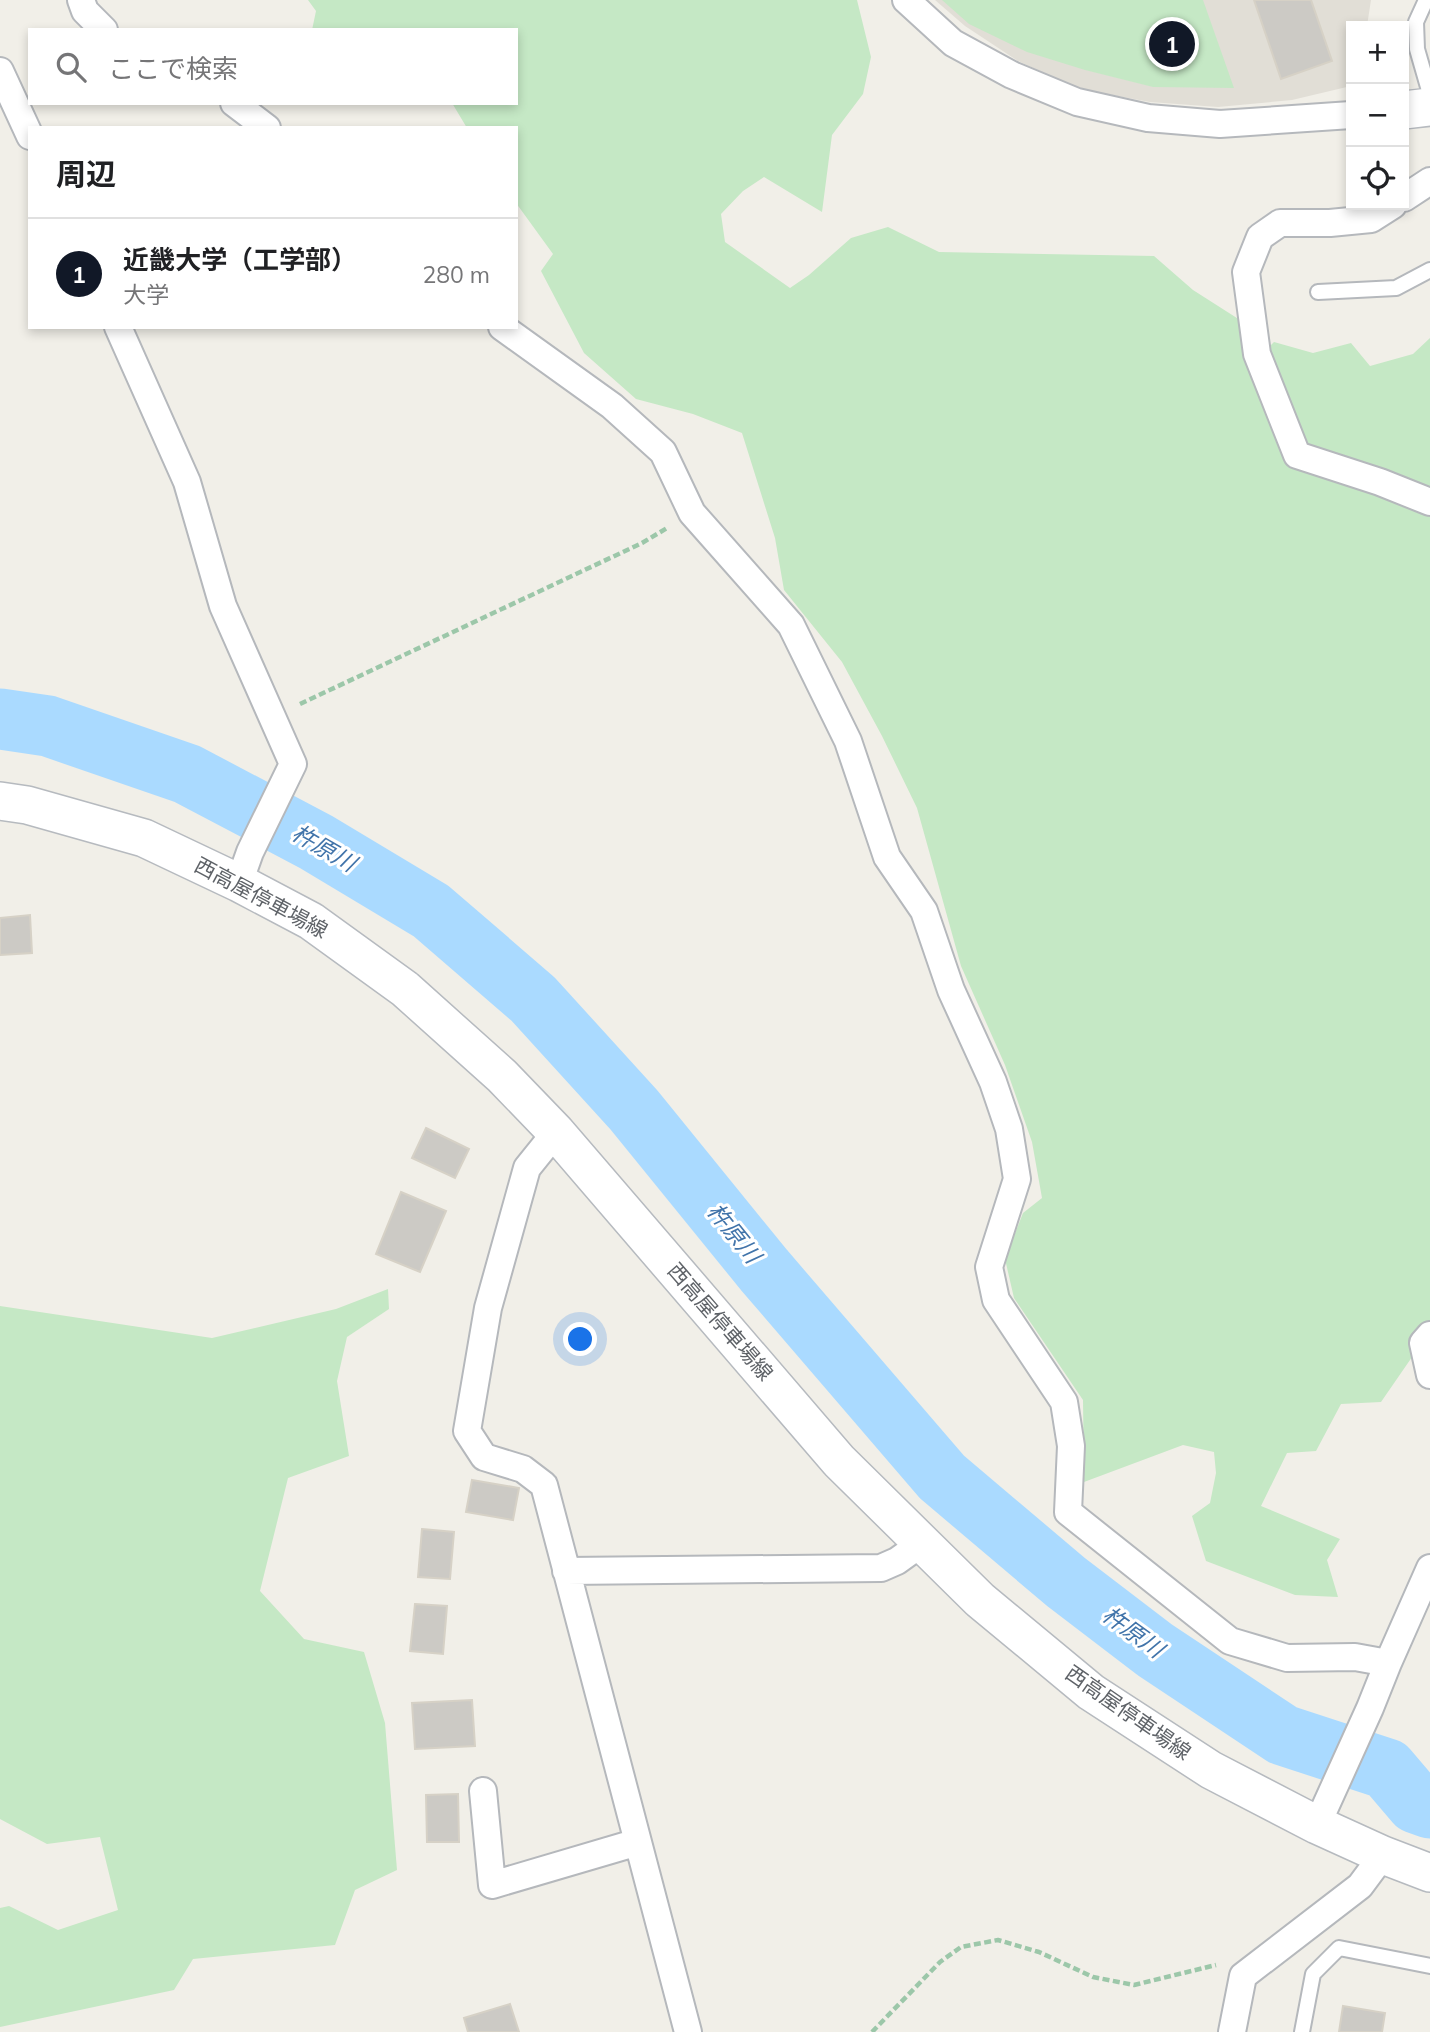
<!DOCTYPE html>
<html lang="ja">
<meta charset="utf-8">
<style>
body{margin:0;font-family:Mulish,"Noto Sans JP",sans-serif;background:#f6f6f6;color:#202124}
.controls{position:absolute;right:21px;top:21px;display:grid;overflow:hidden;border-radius:0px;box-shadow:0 4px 10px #0003}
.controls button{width:63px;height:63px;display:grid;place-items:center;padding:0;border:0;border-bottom:2px solid #e0e0e0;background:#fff;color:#202124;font:35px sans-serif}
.you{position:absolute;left:581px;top:1340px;width:24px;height:24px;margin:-18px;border:5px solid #fff;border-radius:50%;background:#1a73e8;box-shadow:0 0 0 10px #1a73e833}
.badge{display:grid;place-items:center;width:46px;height:46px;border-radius:50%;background:#111827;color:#fff;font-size:23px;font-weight:700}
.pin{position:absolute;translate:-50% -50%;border:4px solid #fff;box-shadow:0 2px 7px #0006}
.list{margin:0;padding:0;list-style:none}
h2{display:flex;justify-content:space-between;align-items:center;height:91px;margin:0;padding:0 28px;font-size:30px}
h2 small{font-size:23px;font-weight:400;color:#757577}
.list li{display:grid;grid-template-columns:46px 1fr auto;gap:21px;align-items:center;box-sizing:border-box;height:112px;padding:0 28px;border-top:2px solid #e0e0e0}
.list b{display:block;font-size:26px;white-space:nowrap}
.list p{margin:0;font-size:23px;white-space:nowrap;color:#757577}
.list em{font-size:23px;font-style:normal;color:#757577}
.icon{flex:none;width:38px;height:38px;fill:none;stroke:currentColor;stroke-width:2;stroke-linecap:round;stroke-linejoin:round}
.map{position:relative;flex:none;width:1430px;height:2032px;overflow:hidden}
.search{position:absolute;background:#fff;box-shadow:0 4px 10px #0003;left:28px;top:28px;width:490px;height:77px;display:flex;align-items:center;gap:18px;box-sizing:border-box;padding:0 24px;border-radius:0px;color:#757577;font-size:26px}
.panel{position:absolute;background:#fff;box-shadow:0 4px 10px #0003;left:28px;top:126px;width:490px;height:203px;border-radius:0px}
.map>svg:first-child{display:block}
.education{fill:#e1ded6}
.green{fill:#c5e8c5}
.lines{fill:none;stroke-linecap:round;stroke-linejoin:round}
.river{stroke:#aadaff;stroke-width:61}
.building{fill:#cccac5;stroke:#d6d1c6;stroke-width:2}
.lane-casing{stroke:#b5b8bc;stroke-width:18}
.street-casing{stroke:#b5b8bc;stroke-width:30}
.secondary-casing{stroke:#b6babf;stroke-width:40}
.path{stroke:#9cc7a9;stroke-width:4.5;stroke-dasharray:7 3.5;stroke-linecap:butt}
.lane{stroke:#fff;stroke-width:14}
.street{stroke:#fff;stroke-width:26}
.secondary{stroke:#fff;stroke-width:37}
.labels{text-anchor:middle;stroke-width:6;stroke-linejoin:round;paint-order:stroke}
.street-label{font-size:21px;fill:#5f6368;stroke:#fff}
.water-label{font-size:23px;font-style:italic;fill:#4174aa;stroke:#fff}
</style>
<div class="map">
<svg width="1430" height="2032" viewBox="0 0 1430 2032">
<rect width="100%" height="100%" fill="#f1efe8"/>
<path class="education" d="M935,0H1371L1367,26H1351V86L1292,100L1218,107L1150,102L1080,89L1018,61L965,26Z"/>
<path class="green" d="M308,0H857L871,57L863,94L832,135L822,212L764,177L743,191L721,214L725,242L790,288L809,275L851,238L888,227L939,252L1154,256L1193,290L1240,320L1245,357L1287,465L1375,494L1430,515V1331L1381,1402L1341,1404L1316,1451L1287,1453L1261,1506L1340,1539L1327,1560L1338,1597L1295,1595L1206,1561L1192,1516L1210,1503L1216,1473L1214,1452L1183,1445L1084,1482L1083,1400L1014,1298L1005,1259L1023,1213L1042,1198L1032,1142L1005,1065L961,966L917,808L882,736L842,662L784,590L775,538L742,433L693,414L636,399L584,353L541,271L553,254L516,203V128H467L452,103H516V30H312L316,11Z
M942,0H1203L1234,88L1153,87L1085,70L1027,52L969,24Z
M1430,338V493L1302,449L1264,352L1274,342L1313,353L1351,343L1370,366L1413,354Z
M388,1289L389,1309L347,1337L337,1381L349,1456L288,1478L260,1591L304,1639L364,1652L385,1723L397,1870L355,1890L335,1945L193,1959L174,1990L0,2027V1908L9,1906L58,1930L118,1910L100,1837L47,1844L0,1819V1306L212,1338L336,1309Z"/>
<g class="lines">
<path class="river" d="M0,719L48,726L187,774L316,842L431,911L533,999L634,1110L764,1270L942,1477L1066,1582L1155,1650L1283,1735L1387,1769L1416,1803L1430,1808"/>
</g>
<path class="building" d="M1254,0H1311L1332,61L1281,79Z
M30,915L32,953L0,955V918Z
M426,1128L469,1149L455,1178L412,1158Z
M401,1192L446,1211L420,1272L376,1254Z
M472,1480L519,1488L513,1520L466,1512Z
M422,1529L454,1532L450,1579L418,1577Z
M415,1604L447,1606L443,1654L410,1651Z
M472,1700L475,1746L415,1749L412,1703Z
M458,1794L459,1842H427L426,1795Z
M510,2004L519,2032H468L464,2018Z
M1343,2006L1385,2013L1382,2032H1339Z"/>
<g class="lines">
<g class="lane-casing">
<path id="lane" d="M1426,0L1416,22L1417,49L1430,94
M1318,292L1396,288L1430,270
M1302,2032L1313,1974L1339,1948L1430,1966"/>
</g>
<g class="street-casing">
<path id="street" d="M81,0L85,11L104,30
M906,0L953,43L1012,75L1077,102L1148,118L1220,124L1351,115
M0,71L30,136
M234,103L267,128
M1404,198L1430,181
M1393,205L1371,219L1330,223H1280L1260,237L1246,272L1257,354L1297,455L1380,482L1430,502
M118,327L187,482L223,606L293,764L250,852L239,883
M502,327L612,406L663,452L692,513L791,625L848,741L887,857L924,911L951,990L993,1082L1009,1129L1017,1179L989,1267L996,1300L1064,1402L1071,1446L1068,1512L1230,1641L1287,1658L1355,1657L1388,1663L1370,1708L1317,1825
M556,1132L527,1168L488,1308L467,1431L484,1457L523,1469L544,1485L688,2032
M1430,1335L1423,1343L1430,1375
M566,1571L881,1568L897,1561L922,1543
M1388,1663L1430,1568
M483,1791L492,1885L638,1842
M1232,2032L1243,1976L1360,1886L1383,1855"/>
</g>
<g class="secondary-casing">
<path id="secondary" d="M1404,110L1430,107
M0,801L27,805L144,838L239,883L311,921L405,989L502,1076L556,1132L839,1461L980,1600L1091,1692L1211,1770L1317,1825L1383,1855L1430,1873"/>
</g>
<path class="path" d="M300,704L642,543L667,528
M872,2032L940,1962L961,1947L998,1940L1039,1952L1093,1977L1134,1985L1216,1965"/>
<use href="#lane" class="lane"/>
<use href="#street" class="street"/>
<use href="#secondary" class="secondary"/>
</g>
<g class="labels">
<g class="street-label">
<text transform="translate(261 898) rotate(28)" y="7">西高屋停車場線</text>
<text transform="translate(720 1322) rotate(49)" y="7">西高屋停車場線</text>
<text transform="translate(1128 1713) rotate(35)" y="7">西高屋停車場線</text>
</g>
<g class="water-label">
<text transform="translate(324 848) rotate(30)" y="8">杵原川</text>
<text transform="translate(734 1233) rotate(51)" y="8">杵原川</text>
<text transform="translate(1133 1632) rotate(36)" y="8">杵原川</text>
</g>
</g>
</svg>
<div class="controls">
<button>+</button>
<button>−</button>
<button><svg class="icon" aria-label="locate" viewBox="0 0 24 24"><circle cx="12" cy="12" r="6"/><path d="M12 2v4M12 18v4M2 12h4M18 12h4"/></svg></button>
</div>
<div class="you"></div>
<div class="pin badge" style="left:1172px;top:44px">1</div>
<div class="search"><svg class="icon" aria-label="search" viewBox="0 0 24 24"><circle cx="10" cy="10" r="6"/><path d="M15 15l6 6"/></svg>ここで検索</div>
<section class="panel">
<h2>周辺<small></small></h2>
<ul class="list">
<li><span class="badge">1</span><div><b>近畿大学（工学部）</b><p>大学</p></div><em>280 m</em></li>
</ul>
</section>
</div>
